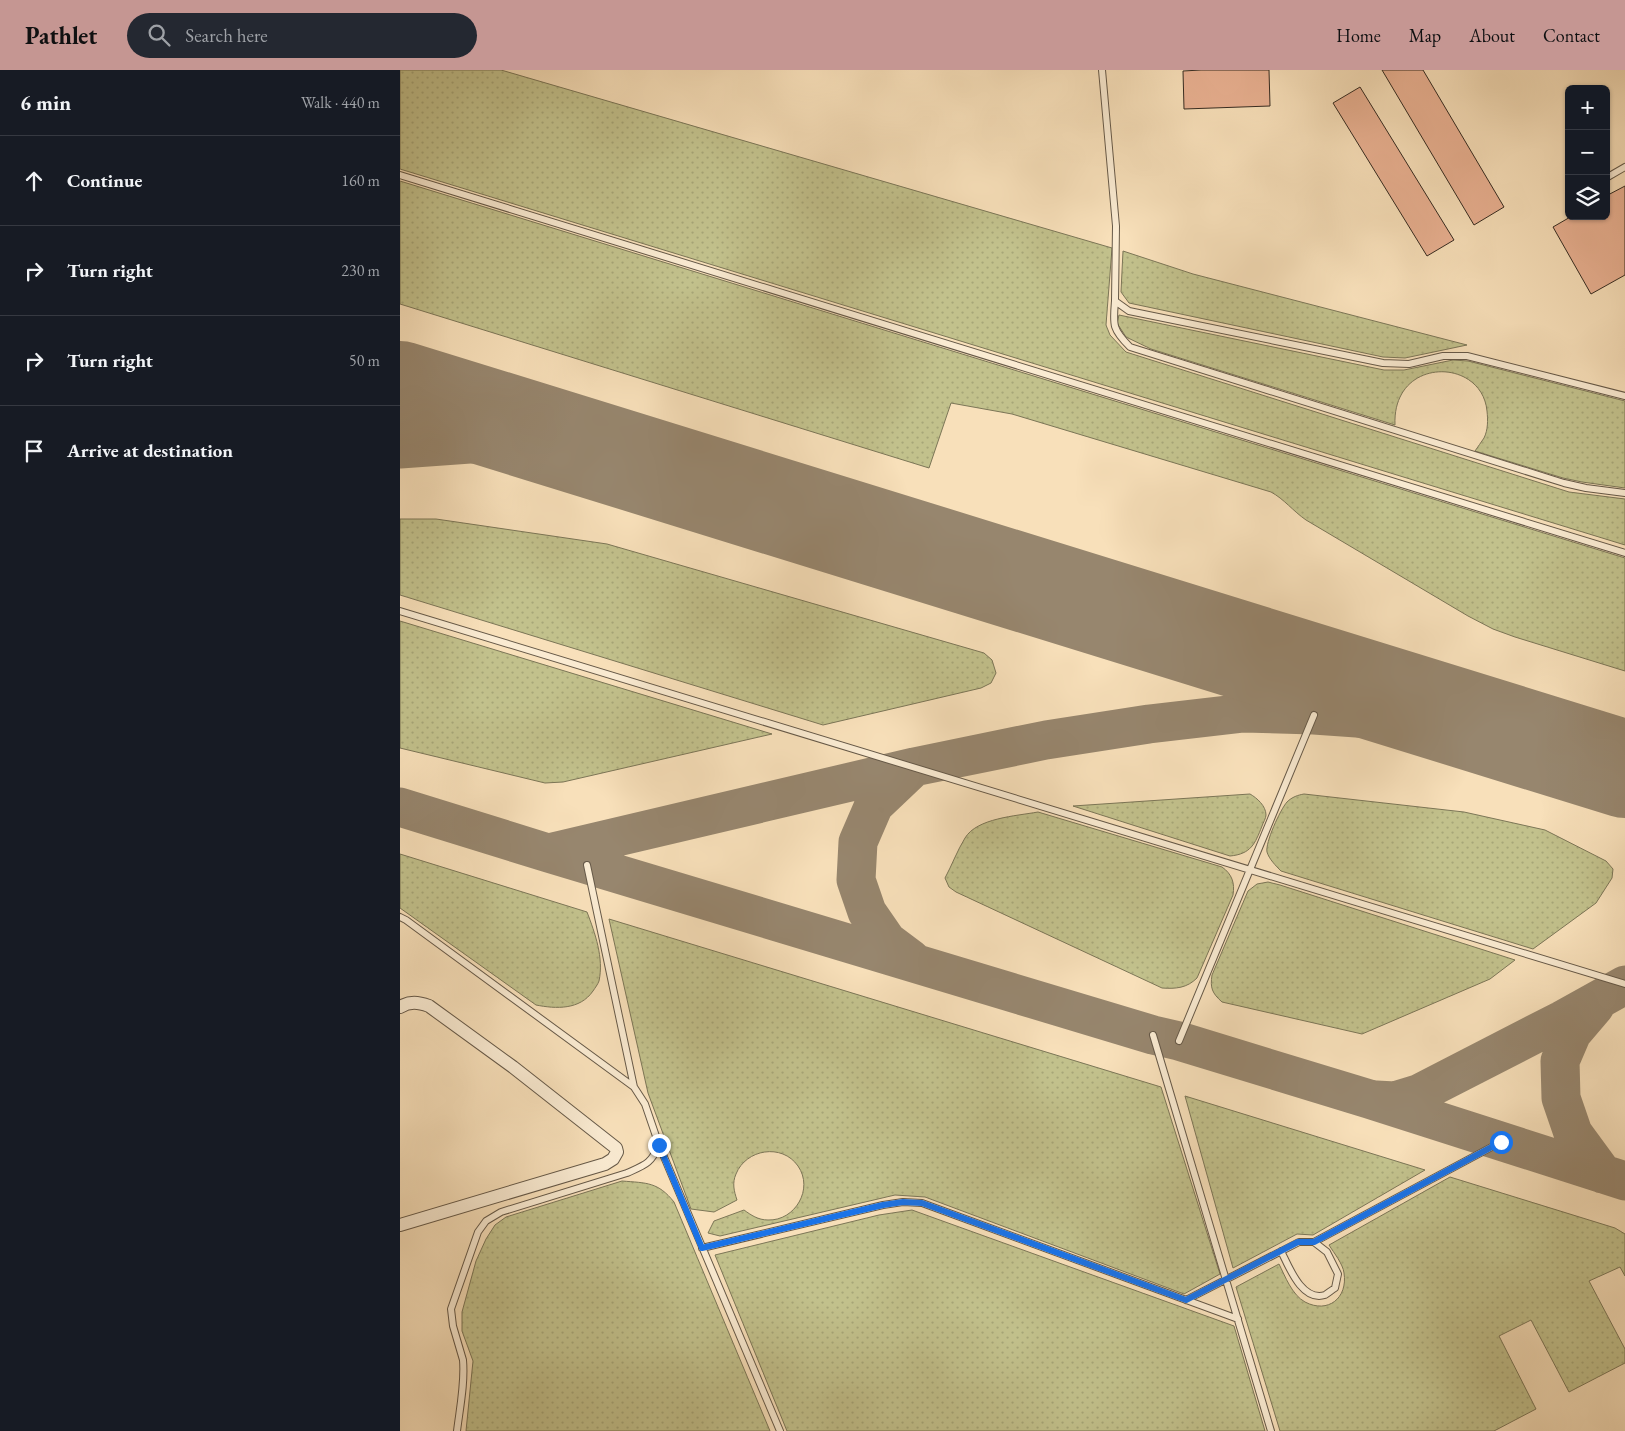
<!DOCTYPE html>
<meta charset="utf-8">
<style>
body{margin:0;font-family:"EB Garamond",serif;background:#242831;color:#f1f3f6}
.controls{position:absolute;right:15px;top:15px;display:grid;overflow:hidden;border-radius:8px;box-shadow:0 1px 4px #0004}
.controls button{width:45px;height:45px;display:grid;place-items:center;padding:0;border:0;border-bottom:1px solid #363941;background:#171b24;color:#f1f3f6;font:25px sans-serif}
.stop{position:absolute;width:15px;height:15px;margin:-11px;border:4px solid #1a73e8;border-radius:50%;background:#fff}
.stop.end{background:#1a73e8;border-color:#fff;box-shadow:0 1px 5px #0008}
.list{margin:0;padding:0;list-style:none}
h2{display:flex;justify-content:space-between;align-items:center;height:65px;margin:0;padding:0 20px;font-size:21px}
h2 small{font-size:16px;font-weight:400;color:#9ea1a6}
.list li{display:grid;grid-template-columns:32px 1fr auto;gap:15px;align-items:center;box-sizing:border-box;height:90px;padding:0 20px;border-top:1px solid #363941}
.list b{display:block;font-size:19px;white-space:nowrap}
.list em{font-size:16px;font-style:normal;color:#9ea1a6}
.icon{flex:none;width:28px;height:28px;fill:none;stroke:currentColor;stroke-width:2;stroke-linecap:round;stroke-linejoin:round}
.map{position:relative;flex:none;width:1225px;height:1361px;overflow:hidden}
header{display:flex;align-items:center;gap:30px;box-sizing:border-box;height:70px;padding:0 25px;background:#c59692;color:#111}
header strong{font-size:24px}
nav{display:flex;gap:28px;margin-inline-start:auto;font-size:18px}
.search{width:350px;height:45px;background:#242831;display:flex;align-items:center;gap:12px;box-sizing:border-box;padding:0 18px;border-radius:28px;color:#9ea1a6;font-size:19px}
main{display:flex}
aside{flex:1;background:#171b24}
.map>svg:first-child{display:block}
.grass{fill:url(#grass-dots);stroke:#7c7657}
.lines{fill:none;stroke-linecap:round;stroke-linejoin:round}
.taxiway{stroke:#97866e;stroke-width:39}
.runway{stroke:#97866e;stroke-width:98}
.building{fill:#e9b192;stroke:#362c22}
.service-casing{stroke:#665948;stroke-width:8}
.minor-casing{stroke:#665948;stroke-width:14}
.service{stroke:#faebd2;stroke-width:6}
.minor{stroke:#faebd2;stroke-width:12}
.route{stroke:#1a73e8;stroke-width:6}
</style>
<header>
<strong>Pathlet</strong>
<div class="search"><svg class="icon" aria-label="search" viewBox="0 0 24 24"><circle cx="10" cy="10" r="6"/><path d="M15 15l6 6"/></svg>Search here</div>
<nav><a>Home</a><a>Map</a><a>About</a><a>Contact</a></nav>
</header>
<main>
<aside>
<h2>6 min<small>Walk · 440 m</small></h2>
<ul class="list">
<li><svg class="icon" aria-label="ahead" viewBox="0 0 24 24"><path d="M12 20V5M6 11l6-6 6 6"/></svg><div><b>Continue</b></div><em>160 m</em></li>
<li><svg class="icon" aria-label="right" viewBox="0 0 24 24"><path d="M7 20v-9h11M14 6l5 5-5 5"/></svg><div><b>Turn right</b></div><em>230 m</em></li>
<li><svg class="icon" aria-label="right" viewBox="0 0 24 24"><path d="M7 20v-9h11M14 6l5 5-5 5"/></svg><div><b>Turn right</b></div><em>50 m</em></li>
<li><svg class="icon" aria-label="arrive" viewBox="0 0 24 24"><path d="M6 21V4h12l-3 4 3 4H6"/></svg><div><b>Arrive at destination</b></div></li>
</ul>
</aside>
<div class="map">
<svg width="1225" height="1361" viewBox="0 0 1225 1361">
<defs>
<pattern id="grass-dots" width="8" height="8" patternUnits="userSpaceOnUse" patternTransform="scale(1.25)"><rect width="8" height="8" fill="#c2c18c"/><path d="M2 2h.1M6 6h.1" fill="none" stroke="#a7a678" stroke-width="1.8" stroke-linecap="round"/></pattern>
</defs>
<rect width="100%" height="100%" fill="#f8e0ba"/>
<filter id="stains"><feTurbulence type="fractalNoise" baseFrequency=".004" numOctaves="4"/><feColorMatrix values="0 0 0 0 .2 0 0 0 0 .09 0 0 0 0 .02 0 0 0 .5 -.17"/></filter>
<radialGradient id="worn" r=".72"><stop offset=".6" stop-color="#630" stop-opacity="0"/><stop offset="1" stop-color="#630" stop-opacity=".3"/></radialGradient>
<path class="grass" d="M0,0H101L712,178L706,255L710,265L726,282L1169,422L1225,429V475L0,99Z
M0,111L1225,488V601L1115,567L1093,559L1068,546L906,450C893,441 884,429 871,422L612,344L551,333L529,398L0,234Z
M723,181L793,204L1067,275L1005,288L983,287L729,233L721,222Z
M719,245L984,300H1004L1053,290L1068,291L1225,331V418L1182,412L1163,408L1075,381C1078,377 1081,372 1084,368C1088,360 1088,350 1087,341C1082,287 992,286 995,355L751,279L726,267L717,253Z
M0,449H36L207,474L584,583L592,590L596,603L591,613L581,618L423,655L0,525Z
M0,551L372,664L163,712L145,713L0,678Z
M850,724C857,728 866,736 866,745C866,748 863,753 862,756C855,774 851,784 830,786L673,736Z
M904,724L1064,742L1145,760L1206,791L1213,799L1212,808L1196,833L1133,879L881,801C876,796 869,789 867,782C865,773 880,740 887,732C892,727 898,725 904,724Z
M638,742L822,797C832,804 835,813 833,825L797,908C787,918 776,919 762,918L556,822L549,817L545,808C552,795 557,781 565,768C577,748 616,746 638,742Z
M0,784L187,842C195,863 204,888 199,911C198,914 195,918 193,921C180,940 156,939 136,935L0,838Z
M868,812L880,815L1115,890L1090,909L962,964L822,932C812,923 810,918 812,905L848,821L857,814Z
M209,849L761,1017L820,1204L784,1224L525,1127L495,1125L320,1166L308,1163L314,1151L344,1140C351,1145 358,1150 368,1150C395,1151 414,1119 398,1096C382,1073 346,1079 336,1104C332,1113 334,1121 337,1130L314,1142L291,1139L248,1023Z
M785,1026L1025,1100L913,1165L897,1164L833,1198Z
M1050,1107L1215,1158L1225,1164V1206L1220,1197L1189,1211L1225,1279V1293L1169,1322L1131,1250L1099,1266L1136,1339L1094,1361H880L836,1217L879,1194C885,1206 892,1225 905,1232C928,1244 948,1228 944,1203C943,1194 934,1183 929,1175Z
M222,1111C247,1113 258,1112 274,1132L370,1361H66L73,1291L62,1261V1242L76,1191L86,1169L95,1155L106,1147Z
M512,1140L834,1256L865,1361H387L315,1185L479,1145Z"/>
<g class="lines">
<path class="taxiway" d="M0,379L153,368
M0,737L148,783L753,965L779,971L969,1029L1225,1111
M149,783L514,697L646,670L749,654L844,643L914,645L971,649L1137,671
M511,889L487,871L467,842L456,810L458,772L474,735L513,698
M1195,936L1172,963L1160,991L1161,1028L1173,1063L1203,1104
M976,1030L995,1031L1018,1024L1162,950L1225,915"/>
<path class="runway" d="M0,320L1225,699"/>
</g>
<path class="building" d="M801,0H869L870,36L784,39L783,1Z
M982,0H1023L1104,137L1074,155Z
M960,17L1054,170L1027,186L933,33Z
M1225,116V205L1191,224L1153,157L1172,146H1206V126Z"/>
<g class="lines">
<g class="service-casing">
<path id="service" d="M702,0L716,156L715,231L729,241L983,293L1009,294L1043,286H1067L1225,326
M0,105L1225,483
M1206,108L1225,97
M715,231C713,255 712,259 730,277L1164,413L1186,418L1225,423
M0,541L1225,914
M187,795L234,1017
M0,847L6,850L234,1017L245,1034L259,1075C251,1094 245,1095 227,1103L101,1142L86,1151L78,1162L51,1239L53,1256L63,1290C65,1313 60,1337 57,1361
M753,965L871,1361
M779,971L914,645
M259,1075L380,1361
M914,1172L1101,1072
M302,1178L483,1135L503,1132L522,1133L838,1249
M786,1230L899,1172H914L927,1182L938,1204L935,1218C932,1220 928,1223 925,1225C902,1232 889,1197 881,1181"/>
</g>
<g class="minor-casing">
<path id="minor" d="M0,937C10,931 18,932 29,936L113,997L216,1078L217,1082L213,1089L205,1094L0,1155"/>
</g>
<use href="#service" class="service"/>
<use href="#minor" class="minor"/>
</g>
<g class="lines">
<path class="route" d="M259,1075L302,1178L483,1135L503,1132L522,1133L786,1230L898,1172H914L1101,1072"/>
</g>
<rect width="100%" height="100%" filter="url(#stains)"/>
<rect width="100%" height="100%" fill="url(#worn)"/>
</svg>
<div class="controls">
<button>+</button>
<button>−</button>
<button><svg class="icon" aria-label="layers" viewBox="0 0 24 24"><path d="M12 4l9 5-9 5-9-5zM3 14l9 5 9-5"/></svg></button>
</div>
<div class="stop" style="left:1101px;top:1072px"></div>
<div class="stop end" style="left:259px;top:1075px"></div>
</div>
</main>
